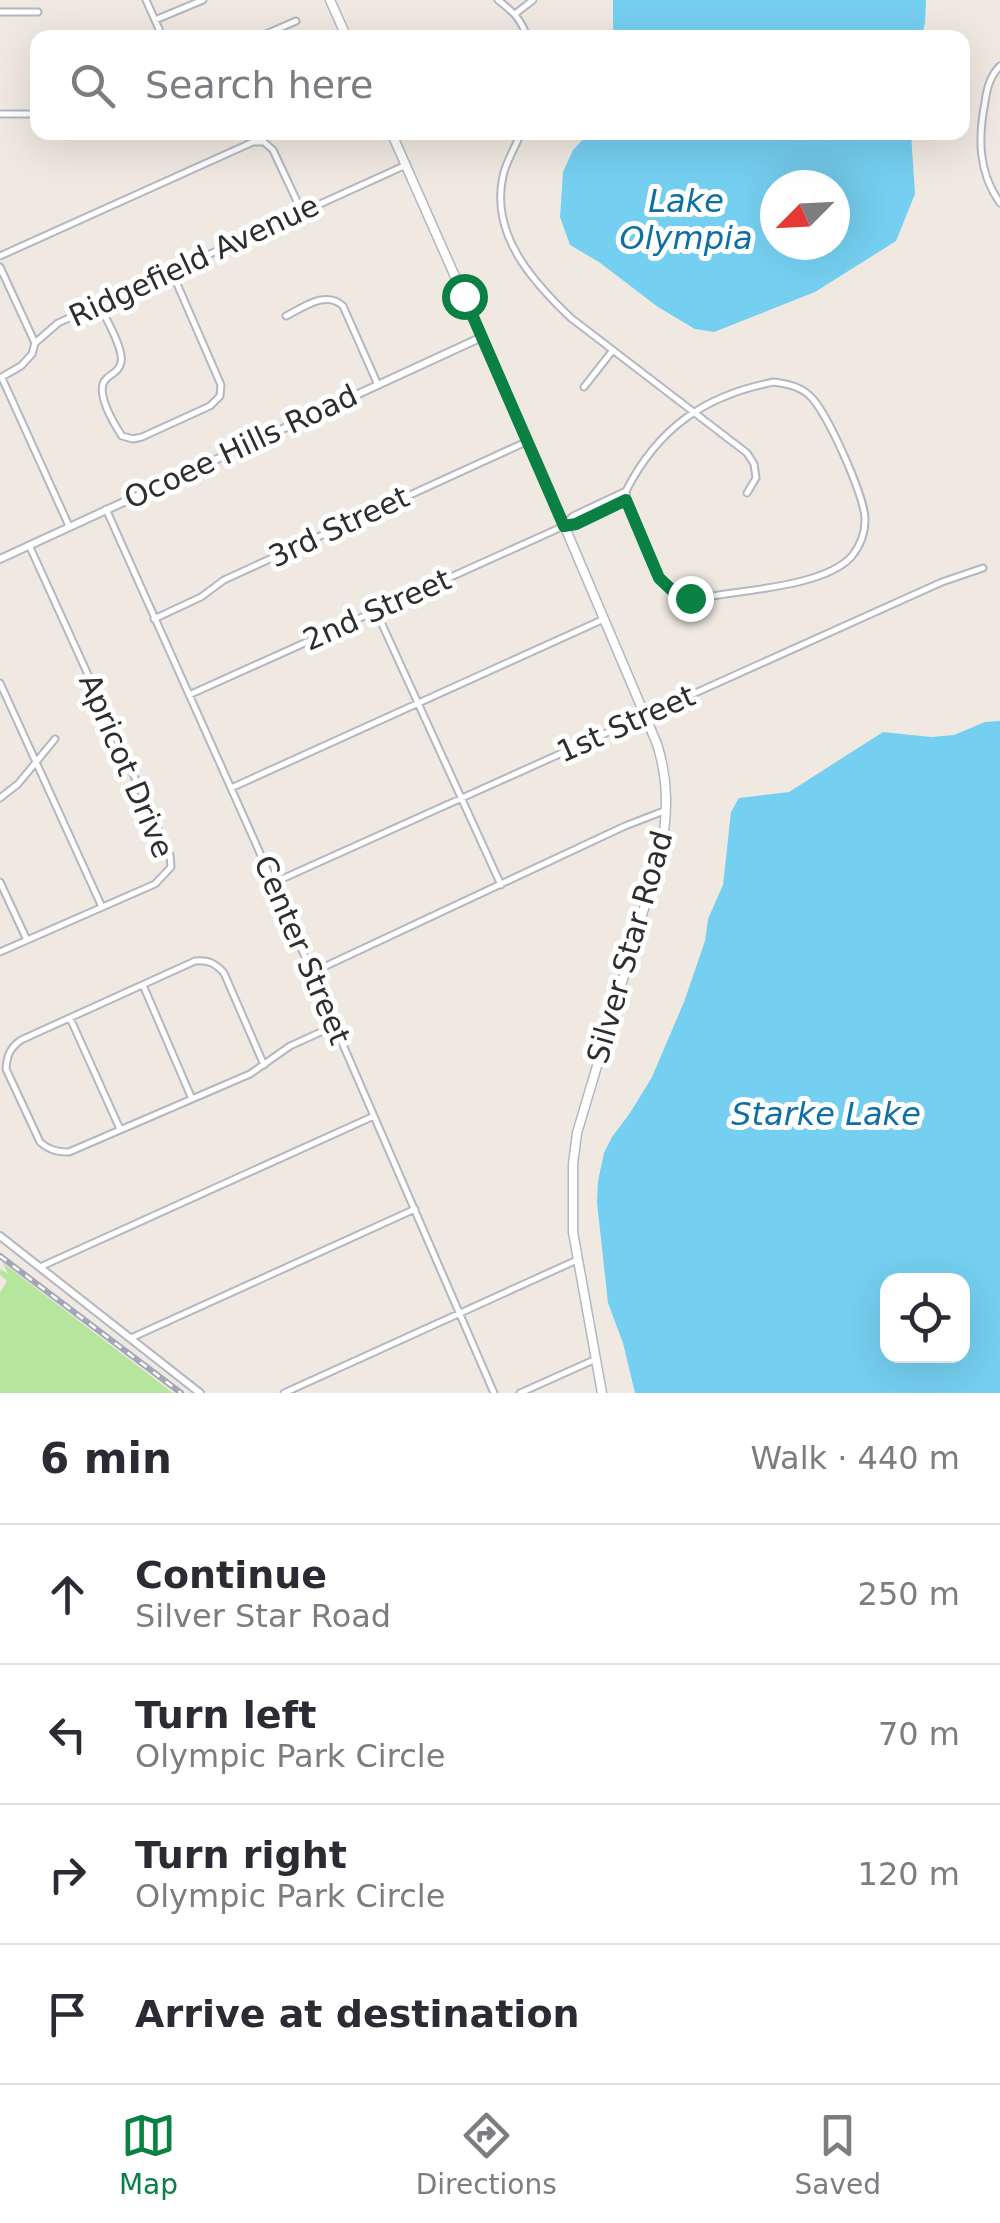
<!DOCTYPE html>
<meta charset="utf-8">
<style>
body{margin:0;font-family:"DejaVu Sans",sans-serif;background:#f2f2f3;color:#2b2b33}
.controls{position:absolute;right:30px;bottom:30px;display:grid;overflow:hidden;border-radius:20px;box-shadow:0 10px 40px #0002}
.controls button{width:90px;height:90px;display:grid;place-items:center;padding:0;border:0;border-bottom:2px solid #e1e1e2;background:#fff;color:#2b2b33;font:50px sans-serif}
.compass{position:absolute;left:760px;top:170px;width:90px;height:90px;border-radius:50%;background:#fff;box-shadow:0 10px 40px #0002;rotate:246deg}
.stop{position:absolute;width:30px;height:30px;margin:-22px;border:8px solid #0b8043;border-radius:50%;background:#fff}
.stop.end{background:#0b8043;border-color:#fff;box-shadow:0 2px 10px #0008}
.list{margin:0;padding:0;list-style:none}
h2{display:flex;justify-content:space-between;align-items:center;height:130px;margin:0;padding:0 40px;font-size:42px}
h2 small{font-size:32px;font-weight:400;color:#7c7c81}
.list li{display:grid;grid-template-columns:65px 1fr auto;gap:30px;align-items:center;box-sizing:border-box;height:140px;padding:0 40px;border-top:2px solid #e1e1e2}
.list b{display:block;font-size:38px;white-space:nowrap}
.list p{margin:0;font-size:32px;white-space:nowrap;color:#7c7c81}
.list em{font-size:32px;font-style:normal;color:#7c7c81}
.icon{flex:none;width:55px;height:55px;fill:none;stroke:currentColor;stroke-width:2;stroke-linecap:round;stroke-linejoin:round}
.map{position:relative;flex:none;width:1000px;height:1393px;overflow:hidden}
.search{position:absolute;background:#fff;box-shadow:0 10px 40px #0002;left:30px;right:30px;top:30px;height:110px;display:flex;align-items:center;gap:25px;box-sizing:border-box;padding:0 35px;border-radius:20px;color:#7c7c81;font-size:38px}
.sheet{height:690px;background:#fff}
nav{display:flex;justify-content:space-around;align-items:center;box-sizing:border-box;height:140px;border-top:2px solid #e1e1e2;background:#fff;font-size:28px;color:#7c7c81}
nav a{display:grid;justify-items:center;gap:5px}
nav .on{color:#0b8043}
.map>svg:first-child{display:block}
.green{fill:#b6e59e}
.water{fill:#75cff0;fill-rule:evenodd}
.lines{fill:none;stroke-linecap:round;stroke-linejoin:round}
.minor-casing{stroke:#b4b7c1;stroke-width:9}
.tertiary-casing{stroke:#b4b7c1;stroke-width:10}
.secondary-casing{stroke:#b4b7c1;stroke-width:11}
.minor{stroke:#fff;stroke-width:5}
.tertiary{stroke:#fff;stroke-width:6}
.secondary{stroke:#fff;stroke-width:8}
.rail-casing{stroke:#a3a6b8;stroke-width:6}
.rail{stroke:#fff;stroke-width:2.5;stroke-dasharray:8;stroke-linecap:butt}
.route{stroke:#0b8043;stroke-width:12}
.labels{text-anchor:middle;stroke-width:10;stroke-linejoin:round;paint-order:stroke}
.street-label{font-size:30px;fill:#2e2e2e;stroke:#fff}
.water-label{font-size:32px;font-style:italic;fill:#0d6fa3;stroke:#fff}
</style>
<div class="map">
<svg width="1000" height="1393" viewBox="0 0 1000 1393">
<rect width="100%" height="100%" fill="#efe9e1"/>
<path class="green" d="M3,1263L173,1393H0V1293L7,1281L0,1275V1269L8,1274Z"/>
<path class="water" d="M613,0H926L925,23L921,38L613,37Z
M589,133H911L915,194L896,241L815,292L714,332L695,329L658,307L599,262L570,245L560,217L563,172L573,150ZM835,185V245H775V185Z
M1000,721V1393H635L623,1343L608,1303L597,1202L598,1181L604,1153L612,1137L630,1113L652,1077L684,1002L705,941L708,919L723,885L731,812L739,798L789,792L883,732L931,737L954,735L985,722ZM962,1280V1356H888V1280Z"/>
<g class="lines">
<g class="minor-casing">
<path id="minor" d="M146,0L163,38
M498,0C512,11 522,19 527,38
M0,12H38
M515,14L533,0
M155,20L203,0
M257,38L296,21
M1000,66C990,76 987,88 985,102C978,138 978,172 1000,203
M0,114H38
M521,132C516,147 506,161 503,176C490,234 532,281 571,318L747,453L754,464L756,478L747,493
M0,256L253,142H264L273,150L302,212
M0,267L35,343
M99,304C105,317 124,349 121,362C119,372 112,373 106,379C94,391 114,424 122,436L133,439L142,437L210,406L220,396L221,385L171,270
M286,316C304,307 326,290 343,306L378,385
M0,378L21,366L32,354L35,343L58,323L406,165
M2,378L69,526
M774,382C787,384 799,386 809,395C826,409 866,499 865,520C865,533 860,546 852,556C826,586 745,590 706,597C695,598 684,599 674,593C651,579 637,525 627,500L626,491C658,428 705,395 774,382Z
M584,387L613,350
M106,509L256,844L494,1393
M566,523L573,516L626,491
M376,611L501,885
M154,619L201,597L224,580L528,441
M0,683L102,907
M189,695L564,526L576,524L627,500
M231,788L604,619
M0,798L18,784L55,739
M0,882L27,940
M273,883L942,582L983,568
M0,952L155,884L171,867L170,855L29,545
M311,973L625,826L664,811
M143,985L192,1099
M70,1018L120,1129
M264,1065L224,973C215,963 209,960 195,961L21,1040C10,1048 7,1055 6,1069L40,1142C49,1150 57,1152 69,1152L250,1074L290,1046L334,1026
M40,1267L374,1116
M131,1338L415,1209
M284,1393L577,1260
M520,1393L596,1359"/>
</g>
<g class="tertiary-casing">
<path id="tertiary" d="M0,559L482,337
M0,1236L200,1393"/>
</g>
<g class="secondary-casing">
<path id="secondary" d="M330,0L347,38
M391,132L542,473L657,744C669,782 668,816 660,855L577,1133L573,1164V1232L602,1393"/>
</g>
<use href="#minor" class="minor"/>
<use href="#tertiary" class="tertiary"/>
<use href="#secondary" class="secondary"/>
<g class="rail-casing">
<path id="rail" d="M0,1256L181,1393"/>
</g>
<use href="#rail" class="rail"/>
</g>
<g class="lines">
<path class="route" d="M464,296L564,526L576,524L626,500L659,578L674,592L690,598"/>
</g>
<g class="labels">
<g class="street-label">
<text transform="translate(194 261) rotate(-25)" y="10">Ridgefield Avenue</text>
<text transform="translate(241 447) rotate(-25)" y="10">Ocoee Hills Road</text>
<text transform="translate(339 527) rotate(-25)" y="10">3rd Street</text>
<text transform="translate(377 610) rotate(-24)" y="10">2nd Street</text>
<text transform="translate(626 724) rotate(-24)" y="10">1st Street</text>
<text transform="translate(126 766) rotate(67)" y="10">Apricot Drive</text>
<text transform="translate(630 947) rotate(-74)" y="10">Silver Star Road</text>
<text transform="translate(302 950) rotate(67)" y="10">Center Street</text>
</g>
<g class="water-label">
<text x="686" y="212">Lake<tspan x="686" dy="37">Olympia</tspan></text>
<text x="826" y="1125">Starke Lake</text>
</g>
</g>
</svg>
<div class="controls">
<button><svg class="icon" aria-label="locate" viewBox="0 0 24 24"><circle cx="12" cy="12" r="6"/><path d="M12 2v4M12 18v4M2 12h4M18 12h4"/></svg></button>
</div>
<svg class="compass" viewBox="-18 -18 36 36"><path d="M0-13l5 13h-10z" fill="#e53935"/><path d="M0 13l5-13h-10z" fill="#7c7c81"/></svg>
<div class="stop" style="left:464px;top:296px"></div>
<div class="stop end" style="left:690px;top:598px"></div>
<div class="search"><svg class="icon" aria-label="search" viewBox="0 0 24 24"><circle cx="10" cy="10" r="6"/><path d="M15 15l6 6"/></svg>Search here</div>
</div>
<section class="sheet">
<h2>6 min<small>Walk · 440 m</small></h2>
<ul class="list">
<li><svg class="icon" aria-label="ahead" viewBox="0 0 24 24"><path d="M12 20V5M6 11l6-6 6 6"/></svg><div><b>Continue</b><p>Silver Star Road</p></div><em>250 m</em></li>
<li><svg class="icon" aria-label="left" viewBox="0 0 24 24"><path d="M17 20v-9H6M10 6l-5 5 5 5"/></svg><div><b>Turn left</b><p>Olympic Park Circle</p></div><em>70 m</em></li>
<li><svg class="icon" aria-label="right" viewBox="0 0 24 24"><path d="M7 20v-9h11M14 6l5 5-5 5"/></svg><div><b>Turn right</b><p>Olympic Park Circle</p></div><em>120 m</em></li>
<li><svg class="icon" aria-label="arrive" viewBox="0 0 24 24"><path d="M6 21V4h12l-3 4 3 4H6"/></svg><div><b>Arrive at destination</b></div></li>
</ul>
</section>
<nav>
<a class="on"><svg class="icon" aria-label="map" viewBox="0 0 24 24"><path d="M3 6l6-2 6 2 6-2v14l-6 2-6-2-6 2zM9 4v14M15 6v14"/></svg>Map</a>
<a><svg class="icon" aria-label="directions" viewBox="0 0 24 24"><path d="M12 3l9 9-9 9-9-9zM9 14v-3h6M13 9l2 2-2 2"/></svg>Directions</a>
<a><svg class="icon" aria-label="saved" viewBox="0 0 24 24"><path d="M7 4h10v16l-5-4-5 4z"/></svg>Saved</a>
</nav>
